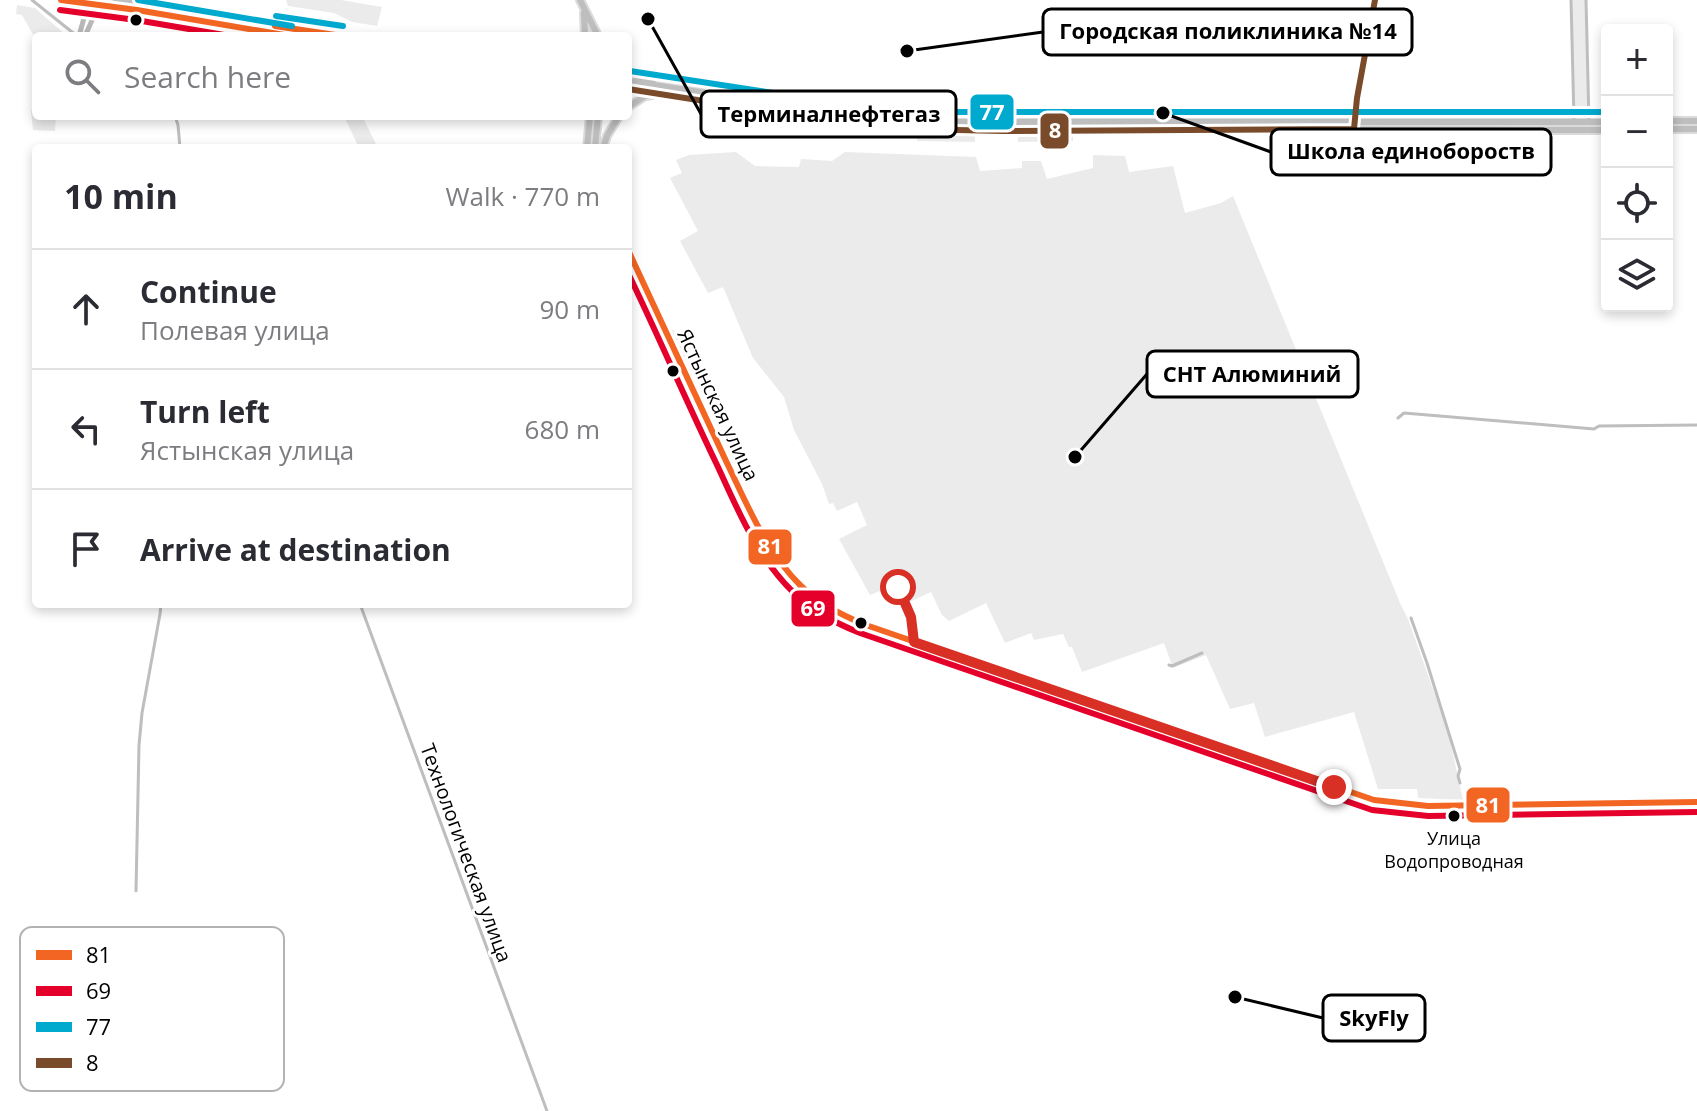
<!DOCTYPE html>
<meta charset="utf-8">
<style>
body{margin:0;font-family:"Open Sans",sans-serif;background:#f2f2f3;color:#2b2b33}
.controls{position:absolute;right:24px;top:24px;display:grid;overflow:hidden;border-radius:8px;box-shadow:0 4px 12px #0003}
.controls button{width:72px;height:72px;display:grid;place-items:center;padding:0;border:0;border-bottom:2px solid #e1e1e2;background:#fff;color:#2b2b33;font:40px sans-serif}
.stop{position:absolute;width:24px;height:24px;margin:-18px;border:6px solid #d93025;border-radius:50%;background:#fff}
.stop.end{background:#d93025;border-color:#fff;box-shadow:0 2px 8px #0008}
.list{margin:0;padding:0;list-style:none}
h2{display:flex;justify-content:space-between;align-items:center;height:104px;margin:0;padding:0 32px;font-size:34px}
h2 small{font-size:26px;font-weight:400;color:#7c7c81}
.list li{display:grid;grid-template-columns:52px 1fr auto;gap:24px;align-items:center;box-sizing:border-box;height:120px;padding:0 32px;border-top:2px solid #e1e1e2}
.list b{display:block;font-size:30px;white-space:nowrap}
.list p{margin:0;font-size:26px;white-space:nowrap;color:#7c7c81}
.list em{font-size:26px;font-style:normal;color:#7c7c81}
.icon{flex:none;width:44px;height:44px;fill:none;stroke:currentColor;stroke-width:2;stroke-linecap:round;stroke-linejoin:round}
.map{position:relative;flex:none;width:1697px;height:1111px;overflow:hidden}
.search{position:absolute;background:#fff;box-shadow:0 4px 12px #0003;left:32px;top:32px;width:600px;height:88px;display:flex;align-items:center;gap:20px;box-sizing:border-box;padding:0 28px;border-radius:8px;color:#7c7c81;font-size:30px}
.panel{position:absolute;background:#fff;box-shadow:0 4px 12px #0003;left:32px;top:144px;width:600px;height:464px;border-radius:8px}
.map>svg:first-child{display:block}
.green{fill:#ebebeb}
.lines{fill:none;stroke-linecap:round;stroke-linejoin:round}
.primary-casing{stroke:#dbdbdb;stroke-width:10}
.street{stroke:#bebebe;stroke-width:3}
.secondary{stroke:#b8b8b8;stroke-width:5}
.primary{stroke:#bebebe;stroke-width:6}
.bus-1-casing{stroke:#fff;stroke-width:12}
.bus-2-casing{stroke:#fff;stroke-width:12}
.bus-3-casing{stroke:#fff;stroke-width:12}
.bus-4-casing{stroke:#fff;stroke-width:12}
.bus-1{stroke:#f26522;stroke-width:6}
.bus-2{stroke:#e4002b;stroke-width:6}
.bus-3{stroke:#00a9ce;stroke-width:6}
.bus-4{stroke:#7a4b2a;stroke-width:6}
.route{stroke:#d93025;stroke-width:10}
.bus-dot{fill:#000;stroke:#fff;stroke-width:3}
.labels{text-anchor:middle;stroke-width:6;stroke-linejoin:round;paint-order:stroke}
.bus-label{font-size:18px;fill:#000;stroke:#fff}
.street-label{font-size:20px;fill:#000;stroke:#fff}
.key{fill:#fff;stroke:#b2b2b2;stroke-width:2}
.key-label{font-size:22px;fill:#000}
.leader{fill:none;stroke:#000;stroke-width:3}
.callout-dot{fill:#000;stroke:#fff;stroke-width:3}
.callout{fill:#fff;stroke:#000;stroke-width:3}
.callout-label{font-size:22px;text-anchor:middle;font-weight:bold;fill:#000}
.line-badge{stroke:#fff;stroke-width:3}
.badge-label{font-size:22px;text-anchor:middle;font-weight:bold;fill:#fff}
</style>
<div class="map">
<svg width="1697" height="1111" viewBox="0 0 1697 1111">
<rect width="100%" height="100%" fill="#fff"/>
<path class="green" d="M286,0H341L382,7L377,26L352,22L334,13L288,6Z
M1571,0H1586L1589,122H1574Z
M17,5L35,8L67,36H36V40L22,15L16,14Z
M36,95V116H56L55,131L33,130L31,112Z
M344,116H362L378,148H359Z
M917,135L975,136V142L917,141Z
M1018,135H1073V141L1018,142Z
M736,152L755,166L799,167L801,159L832,161L845,152L976,157L980,171L1022,168V161H1041L1047,179L1093,168V155L1125,156L1129,172L1173,166L1185,213L1221,203L1233,196L1400,603L1408,619L1448,731L1463,800L1418,798L1417,789H1378L1354,712L1265,737L1254,703L1230,709L1206,655L1173,668L1164,643L1082,672L1072,647H1069L1063,634L1034,640L1031,633L1005,643L986,603L949,621L942,615L931,592L907,603L899,583L870,595L839,539L867,525L857,502L837,511L833,503L829,504L822,484L794,430L784,397L753,358L723,287L708,293L680,241L698,231L670,178L682,173L676,160L689,155Z
M670,329C684,333 692,349 685,363Z"/>
<g class="lines">
<g class="primary-casing">
<path id="primary" d="M61,0L137,10L290,36
M116,0L342,36
M580,0L598,36
M584,13L585,36
M628,73L653,83
M628,81L877,119L937,122H1607
M628,89C722,103 816,122 910,129L1607,130
M628,107L645,96L653,95
M1667,121H1697
M1667,129H1697
M587,148L590,116
M595,148L598,116
M603,148L607,136L619,116
M628,250C662,320 692,391 726,461C744,499 764,546 793,578C812,600 836,613 863,624L1374,800L1428,806H1467L1697,802
M628,263C663,332 692,405 727,474C748,518 769,565 806,598C823,613 844,622 865,631L1142,729L1262,768L1357,802L1401,809L1453,812L1697,808"/>
</g>
<path class="street" d="M32,0L77,36
M1571,0L1574,120
M1586,0L1589,122
M175,116L178,125L180,148
M1398,418L1404,413L1594,429L1599,426L1697,425
M898,587L911,617L914,642
M360,604L547,1111
M1411,618L1427,663L1460,769L1458,776L1460,783
M1169,665L1172,666L1202,653
M136,891L139,745L142,713L160,614L161,604"/>
<path class="secondary" d="M79,36L89,0
M85,36L101,0
M1354,121L1375,0"/>
<use href="#primary" class="primary"/>
<g class="bus-1-casing">
<path id="bus-1" d="M61,0L137,10L290,36
M275,26L342,36
M628,250C661,320 693,391 726,461C747,504 766,552 801,586C818,603 840,614 863,624L1374,800L1428,806L1697,802"/>
</g>
<g class="bus-2-casing">
<path id="bus-2" d="M60,10L136,20L230,36
M628,273C659,337 687,403 718,467C738,511 758,558 793,592C812,611 835,623 860,633L1372,810L1428,816L1697,812"/>
</g>
<g class="bus-3-casing">
<path id="bus-3" d="M138,0L292,26
M276,16L343,26
M630,71L878,109L937,112H1607"/>
</g>
<g class="bus-4-casing">
<path id="bus-4" d="M628,89L811,118L876,127L910,129L1003,131L1354,129L1357,98L1375,0"/>
</g>
<use href="#bus-1" class="bus-1"/>
<use href="#bus-2" class="bus-2"/>
<use href="#bus-3" class="bus-3"/>
<use href="#bus-4" class="bus-4"/>
</g>
<g class="lines">
<path class="route" d="M898,587L911,617L914,642L1334,787"/>
</g>
<g class="bus-dot">
<circle cx="136" cy="20" r="7"/>
<circle cx="673" cy="371" r="7"/>
<circle cx="861" cy="623" r="7"/>
<circle cx="1454" cy="816" r="7"/>
</g>
<g class="labels">
<g class="bus-label">
<text x="1454" y="845">Улица<tspan x="1454" dy="23">Водопроводная</tspan></text>
</g>
<g class="street-label">
<text transform="translate(718 405) rotate(65)" y="7">Ястынская улица</text>
<text transform="translate(466 853) rotate(70)" y="7">Технологическая улица</text>
</g>
</g>
<rect x="20" y="927" width="264" height="164" rx="12" class="key"/>
<rect x="36" y="950" width="36" height="10" fill="#f26522"/>
<rect x="36" y="986" width="36" height="10" fill="#e4002b"/>
<rect x="36" y="1022" width="36" height="10" fill="#00a9ce"/>
<rect x="36" y="1058" width="36" height="10" fill="#7a4b2a"/>
<g class="key-label">
<text x="86" y="963">81</text>
<text x="86" y="999">69</text>
<text x="86" y="1035">77</text>
<text x="86" y="1071">8</text>
</g>
<path class="leader" d="M907 51L1043 32M648 19L701 114M1163 113L1271 152M1075 457L1147 374M1235 997L1323 1018"/>
<g class="callout-dot">
<circle cx="907" cy="51" r="8"/>
<circle cx="648" cy="19" r="8"/>
<circle cx="1163" cy="113" r="8"/>
<circle cx="1075" cy="457" r="8"/>
<circle cx="1235" cy="997" r="8"/>
</g>
<g class="callout">
<rect x="1043" y="9" width="369" height="46" rx="8"/>
<rect x="701" y="91" width="255" height="46" rx="8"/>
<rect x="1271" y="129" width="280" height="46" rx="8"/>
<rect x="1147" y="351" width="211" height="46" rx="8"/>
<rect x="1323" y="995" width="102" height="46" rx="8"/>
</g>
<g class="callout-label">
<text x="1228" y="39">Городская поликлиника №14</text>
<text x="829" y="122">Терминалнефтегаз</text>
<text x="1411" y="159">Школа единобороств</text>
<text x="1252" y="382">СНТ Алюминий</text>
<text x="1374" y="1026">SkyFly</text>
</g>
<g class="line-badge">
<rect x="969" y="93" width="46" height="38" rx="8" fill="#00a9ce"/>
<rect x="1039" y="112" width="31" height="38" rx="8" fill="#7a4b2a"/>
<rect x="747" y="528" width="46" height="38" rx="8" fill="#f26522"/>
<rect x="790" y="589" width="46" height="39" rx="8" fill="#e4002b"/>
<rect x="1465" y="786" width="46" height="38" rx="8" fill="#f26522"/>
</g>
<g class="badge-label">
<text x="992" y="120">77</text>
<text x="1055" y="138">8</text>
<text x="770" y="554">81</text>
<text x="813" y="616">69</text>
<text x="1488" y="813">81</text>
</g>
</svg>
<div class="controls">
<button>+</button>
<button>−</button>
<button><svg class="icon" aria-label="locate" viewBox="0 0 24 24"><circle cx="12" cy="12" r="6"/><path d="M12 2v4M12 18v4M2 12h4M18 12h4"/></svg></button>
<button><svg class="icon" aria-label="layers" viewBox="0 0 24 24"><path d="M12 4l9 5-9 5-9-5zM3 14l9 5 9-5"/></svg></button>
</div>
<div class="stop" style="left:898px;top:587px"></div>
<div class="stop end" style="left:1334px;top:787px"></div>
<div class="search"><svg class="icon" aria-label="search" viewBox="0 0 24 24"><circle cx="10" cy="10" r="6"/><path d="M15 15l6 6"/></svg>Search here</div>
<section class="panel">
<h2>10 min<small>Walk · 770 m</small></h2>
<ul class="list">
<li><svg class="icon" aria-label="ahead" viewBox="0 0 24 24"><path d="M12 20V5M6 11l6-6 6 6"/></svg><div><b>Continue</b><p>Полевая улица</p></div><em>90 m</em></li>
<li><svg class="icon" aria-label="left" viewBox="0 0 24 24"><path d="M17 20v-9H6M10 6l-5 5 5 5"/></svg><div><b>Turn left</b><p>Ястынская улица</p></div><em>680 m</em></li>
<li><svg class="icon" aria-label="arrive" viewBox="0 0 24 24"><path d="M6 21V4h12l-3 4 3 4H6"/></svg><div><b>Arrive at destination</b></div></li>
</ul>
</section>
</div>
